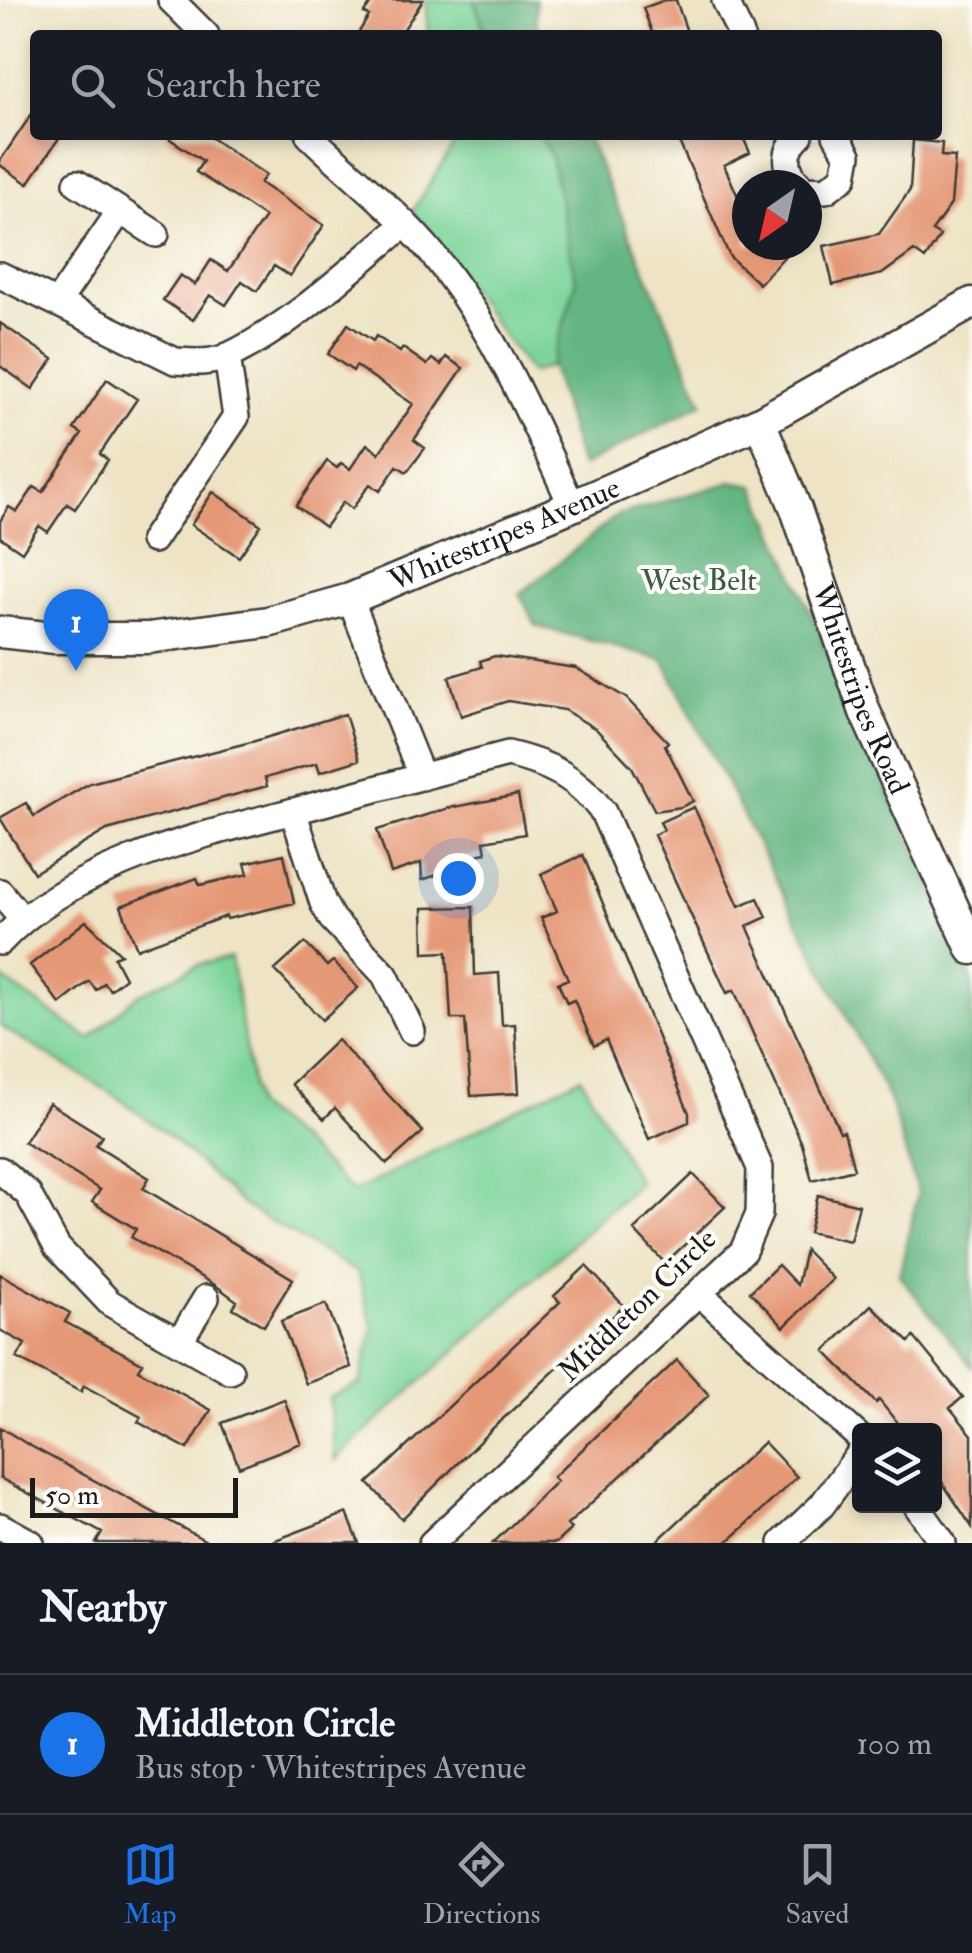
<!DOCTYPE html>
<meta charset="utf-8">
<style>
body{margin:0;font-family:"IM FELL Double Pica",serif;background:#242831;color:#f1f3f6}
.controls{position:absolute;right:30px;bottom:30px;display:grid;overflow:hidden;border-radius:10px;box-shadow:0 5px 15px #0003}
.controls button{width:90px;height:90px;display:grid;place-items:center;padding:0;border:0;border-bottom:2px solid #363941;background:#171b24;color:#f1f3f6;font:50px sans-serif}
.compass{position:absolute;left:732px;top:170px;width:90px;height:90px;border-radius:50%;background:#171b24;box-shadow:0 5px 15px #0003;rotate:214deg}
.scale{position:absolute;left:30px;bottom:25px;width:208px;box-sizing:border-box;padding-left:10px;border:5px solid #1c1c1c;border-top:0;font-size:28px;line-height:35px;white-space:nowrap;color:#1c1c1c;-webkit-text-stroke:8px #fdfcf7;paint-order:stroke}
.you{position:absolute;left:458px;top:878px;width:35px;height:35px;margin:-25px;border:8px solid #fff;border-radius:50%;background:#1a73e8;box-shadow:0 0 0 15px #1a73e833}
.badge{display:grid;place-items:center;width:65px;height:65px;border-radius:50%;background:#1a73e8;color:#fff;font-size:32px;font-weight:700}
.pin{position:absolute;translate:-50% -82px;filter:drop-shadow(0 2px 5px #0008)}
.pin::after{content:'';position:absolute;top:52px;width:35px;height:30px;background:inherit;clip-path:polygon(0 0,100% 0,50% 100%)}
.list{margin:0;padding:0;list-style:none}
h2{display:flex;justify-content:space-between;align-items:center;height:130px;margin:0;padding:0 40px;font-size:42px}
h2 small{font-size:32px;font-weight:400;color:#9ea1a6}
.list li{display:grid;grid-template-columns:65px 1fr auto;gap:30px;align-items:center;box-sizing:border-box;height:140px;padding:0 40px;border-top:2px solid #363941}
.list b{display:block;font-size:38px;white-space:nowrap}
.list p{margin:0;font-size:32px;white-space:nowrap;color:#9ea1a6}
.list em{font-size:32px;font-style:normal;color:#9ea1a6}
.icon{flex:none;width:55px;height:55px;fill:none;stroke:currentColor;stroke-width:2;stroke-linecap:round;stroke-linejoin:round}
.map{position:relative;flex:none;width:972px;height:1543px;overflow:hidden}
.search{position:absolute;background:#171b24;box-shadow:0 5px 15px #0003;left:30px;right:30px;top:30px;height:110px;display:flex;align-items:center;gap:25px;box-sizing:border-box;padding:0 35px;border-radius:10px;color:#9ea1a6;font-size:38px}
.sheet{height:270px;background:#171b24}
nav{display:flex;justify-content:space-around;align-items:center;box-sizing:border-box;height:140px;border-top:2px solid #363941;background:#171b24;font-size:28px;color:#9ea1a6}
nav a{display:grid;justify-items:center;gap:5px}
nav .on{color:#1a73e8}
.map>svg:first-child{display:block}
.green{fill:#7bd499;stroke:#4c785a;stroke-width:2.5}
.forest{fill:#64b681;stroke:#40694e;stroke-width:2.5}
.building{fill:#e59876}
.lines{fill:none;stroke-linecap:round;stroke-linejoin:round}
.minor-casing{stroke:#3c3a35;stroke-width:30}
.tertiary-casing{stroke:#3c3a35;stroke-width:35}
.minor{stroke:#fff;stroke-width:25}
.tertiary{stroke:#fff;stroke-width:30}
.labels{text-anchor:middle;stroke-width:8;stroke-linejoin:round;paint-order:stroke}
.street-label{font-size:30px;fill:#1c1c1c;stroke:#fdfcf7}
.park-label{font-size:30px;fill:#3d5c48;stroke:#fdfcf7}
</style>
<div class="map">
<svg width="972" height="1543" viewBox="0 0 972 1543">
<rect width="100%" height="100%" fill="#fdfcf7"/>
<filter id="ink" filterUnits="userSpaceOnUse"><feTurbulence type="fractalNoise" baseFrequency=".01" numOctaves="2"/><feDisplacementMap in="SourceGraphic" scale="20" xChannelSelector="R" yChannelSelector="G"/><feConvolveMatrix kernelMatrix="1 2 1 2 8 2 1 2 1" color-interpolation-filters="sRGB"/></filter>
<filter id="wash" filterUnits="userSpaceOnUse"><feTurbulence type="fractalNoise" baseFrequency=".0048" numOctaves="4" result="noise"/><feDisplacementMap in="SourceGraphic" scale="40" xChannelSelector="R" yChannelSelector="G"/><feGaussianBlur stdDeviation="2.25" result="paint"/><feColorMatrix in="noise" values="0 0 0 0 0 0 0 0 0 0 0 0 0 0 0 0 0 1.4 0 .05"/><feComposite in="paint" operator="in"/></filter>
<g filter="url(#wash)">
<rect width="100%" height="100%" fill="#eee4c5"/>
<path class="green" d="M425,0H474L486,35H428Z
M460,135H539L551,156L576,282L551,366L531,373L412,212Z
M231,958L255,1106L299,1141L353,1192L581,1077L639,1183L335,1460L329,1398L360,1384L373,1327L358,1273L244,1206L175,1141L116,1096L0,1026L1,978L90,1039L136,996L200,964Z"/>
<path class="forest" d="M474,0H536V23L542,35H486Z
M539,135H586L703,403L581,467L551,366L576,282L551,156Z
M732,482L755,486L972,979V1367L899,1275L918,1194L890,1101L663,660L536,626L520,594L618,515Z"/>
<g id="blocks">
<path class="building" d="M373,0H423L400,35H357L369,16L364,13Z
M665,0H676L688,35H653L643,8Z
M35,109V135H61L28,184L0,165V161Z
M164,135H207L266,175L260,183L324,225L290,276L274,266L257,291L242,281L226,305L210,295L193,320L163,300L180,275L195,285L211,260L228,271L265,217L196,172L203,161Z
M676,135H742L750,153L724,165L747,217V245H795L759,284L730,257Z
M913,140L942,143L941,156L955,157L951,204L932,231L940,236L925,259L914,251L882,274L833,285L824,246L879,234L910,190Z
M0,323L53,359L33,389L0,366Z
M348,324L373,341L376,336L400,352L403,348L427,365L432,359L441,365L446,357L463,368L414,440L425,448L407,472L397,466L380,491L370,484L352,509L343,502L325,527L296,506L327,461L337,468L341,463L350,469L367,444L379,453L413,404L356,366L353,371L328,354Z
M107,379L137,399L100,454L108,460L75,509L67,504L48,532L39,526L22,552L0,537V521L9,507L17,512L34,487L43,492L82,434L74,429Z
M213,492L261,525L239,557L191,525Z
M495,656L576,668L626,698L668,742L665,745L693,801L681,807L655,811L632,767L596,729L564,710L508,701L461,716L449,677L482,667L480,661Z
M345,714L359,760L320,772L317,763L265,778L267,786L107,830L34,873L0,818L26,803L34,816L90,783L255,741Z
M518,795L525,834L484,841L486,853L449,860L452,870L422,880L421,863L391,873L377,830L449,808Z
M694,807L739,906L758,898L767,917L747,926L840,1132L844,1131L854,1169L812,1180L802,1144L750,1027L734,990L727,993L654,835L664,830L660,822Z
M284,854L294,903L227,919L226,916L137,949L121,906L197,878L200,885L248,874L245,863Z
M583,855L689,1113V1122L649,1139L606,1040L594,1046L574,1000L567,1003L558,983L568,979L541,918L557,911L541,874Z
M473,907L475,975L499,973L502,1025L515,1024L519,1093L471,1096L465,1019H451L447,952L424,953L423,908Z
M86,921L121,954L114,957L125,978L110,990L104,983L96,990L89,981L60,1004L30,965Z
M305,943L327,966L333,961L358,988L322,1020L275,970Z
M337,1040L423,1132L387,1164L335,1108L324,1119L291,1084Z
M49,1103L102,1136L96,1145L149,1178L143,1188L293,1279L264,1326L233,1308L237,1301L215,1285L131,1237L136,1229L92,1202L100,1190L24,1142Z
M693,1174L725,1207L665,1263L634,1230Z
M818,1195L859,1205L850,1241L809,1232Z
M805,1250L833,1279L784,1327L750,1292L778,1265L797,1285Z
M586,1266L624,1306L493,1428L402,1519L368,1483L560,1302L554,1296Z
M0,1274L70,1313L65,1322L142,1363L138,1370L211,1410L188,1449L138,1422L141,1417L84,1386L81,1392L17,1358L25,1344L0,1330Z
M326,1304L351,1367L306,1384L281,1321Z
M871,1305L909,1342L914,1337L963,1397L950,1408L972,1435V1527L934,1470V1430H903L879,1400L876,1403L825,1351Z
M677,1360L709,1395L567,1525L571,1529L556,1543H493L557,1481L553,1477Z
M284,1399L301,1443L239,1467L222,1423Z
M0,1427L27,1444L210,1543H96L102,1533L0,1478Z
M764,1442L797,1477L743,1528L726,1543H655Z
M347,1513L359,1543H274L273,1541Z"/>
</g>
</g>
<g filter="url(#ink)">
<use href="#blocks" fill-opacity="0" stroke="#3c3a35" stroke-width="2.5"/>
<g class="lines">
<g class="minor-casing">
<path id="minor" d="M171,0L206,35
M725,0L741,35
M309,135C354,179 408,219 445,270C501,344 534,423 572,506
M800,135C783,151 784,169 800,185
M77,183L156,234
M807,189L826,190L844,177L848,155L836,135
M0,275L175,361C193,362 211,364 228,356C289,328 353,267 404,225
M57,303L120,211
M153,540L236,417L227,356
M350,599L422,777
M293,811L323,903L332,919L385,975L412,1031
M0,892L22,919
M0,942C74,862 207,834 309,807C375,789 442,771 508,754C550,764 577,777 603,812L760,1168L759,1214L743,1251L432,1543
M0,1170L28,1194L57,1247L110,1303L230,1371
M699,1293L860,1438
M179,1342L206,1298
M917,1506L943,1543
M0,1526L31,1543
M782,1543L822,1505L860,1453"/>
</g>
<g class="tertiary-casing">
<g id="tertiary">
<path id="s1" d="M760,422L796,509L865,712L972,949"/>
<path id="s2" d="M0,632L55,638H148L268,622L350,599L572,506L760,422L972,303"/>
</g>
</g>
<use href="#minor" class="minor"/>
<use href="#tertiary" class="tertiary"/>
</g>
</g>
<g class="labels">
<g class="street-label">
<text dy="10" stroke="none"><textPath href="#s2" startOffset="522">Whitestripes Avenue</textPath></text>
<text dy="10" stroke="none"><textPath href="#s1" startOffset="285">Whitestripes Road</textPath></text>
<text transform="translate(637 1305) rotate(-44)" y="10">Middleton Circle</text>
</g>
<g class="park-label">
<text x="699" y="590">West Belt</text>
</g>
</g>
</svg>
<div class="controls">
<button><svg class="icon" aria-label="layers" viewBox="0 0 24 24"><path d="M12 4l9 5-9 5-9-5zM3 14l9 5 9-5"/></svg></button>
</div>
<svg class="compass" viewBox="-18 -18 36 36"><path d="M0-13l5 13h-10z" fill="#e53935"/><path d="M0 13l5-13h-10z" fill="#9ea1a6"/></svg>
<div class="scale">50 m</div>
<div class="you"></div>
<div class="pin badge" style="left:76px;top:671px">1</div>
<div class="search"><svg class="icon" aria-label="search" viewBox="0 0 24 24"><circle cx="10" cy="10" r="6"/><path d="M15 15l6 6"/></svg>Search here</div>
</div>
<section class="sheet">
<h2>Nearby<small></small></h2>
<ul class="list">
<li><span class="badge">1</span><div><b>Middleton Circle</b><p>Bus stop · Whitestripes Avenue</p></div><em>100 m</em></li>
</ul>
</section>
<nav>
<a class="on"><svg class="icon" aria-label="map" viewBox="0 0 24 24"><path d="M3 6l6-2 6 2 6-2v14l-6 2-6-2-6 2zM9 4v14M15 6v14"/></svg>Map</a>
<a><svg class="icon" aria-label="directions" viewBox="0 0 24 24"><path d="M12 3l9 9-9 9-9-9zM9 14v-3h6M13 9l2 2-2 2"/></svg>Directions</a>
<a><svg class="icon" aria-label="saved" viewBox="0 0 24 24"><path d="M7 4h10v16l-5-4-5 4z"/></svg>Saved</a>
</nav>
